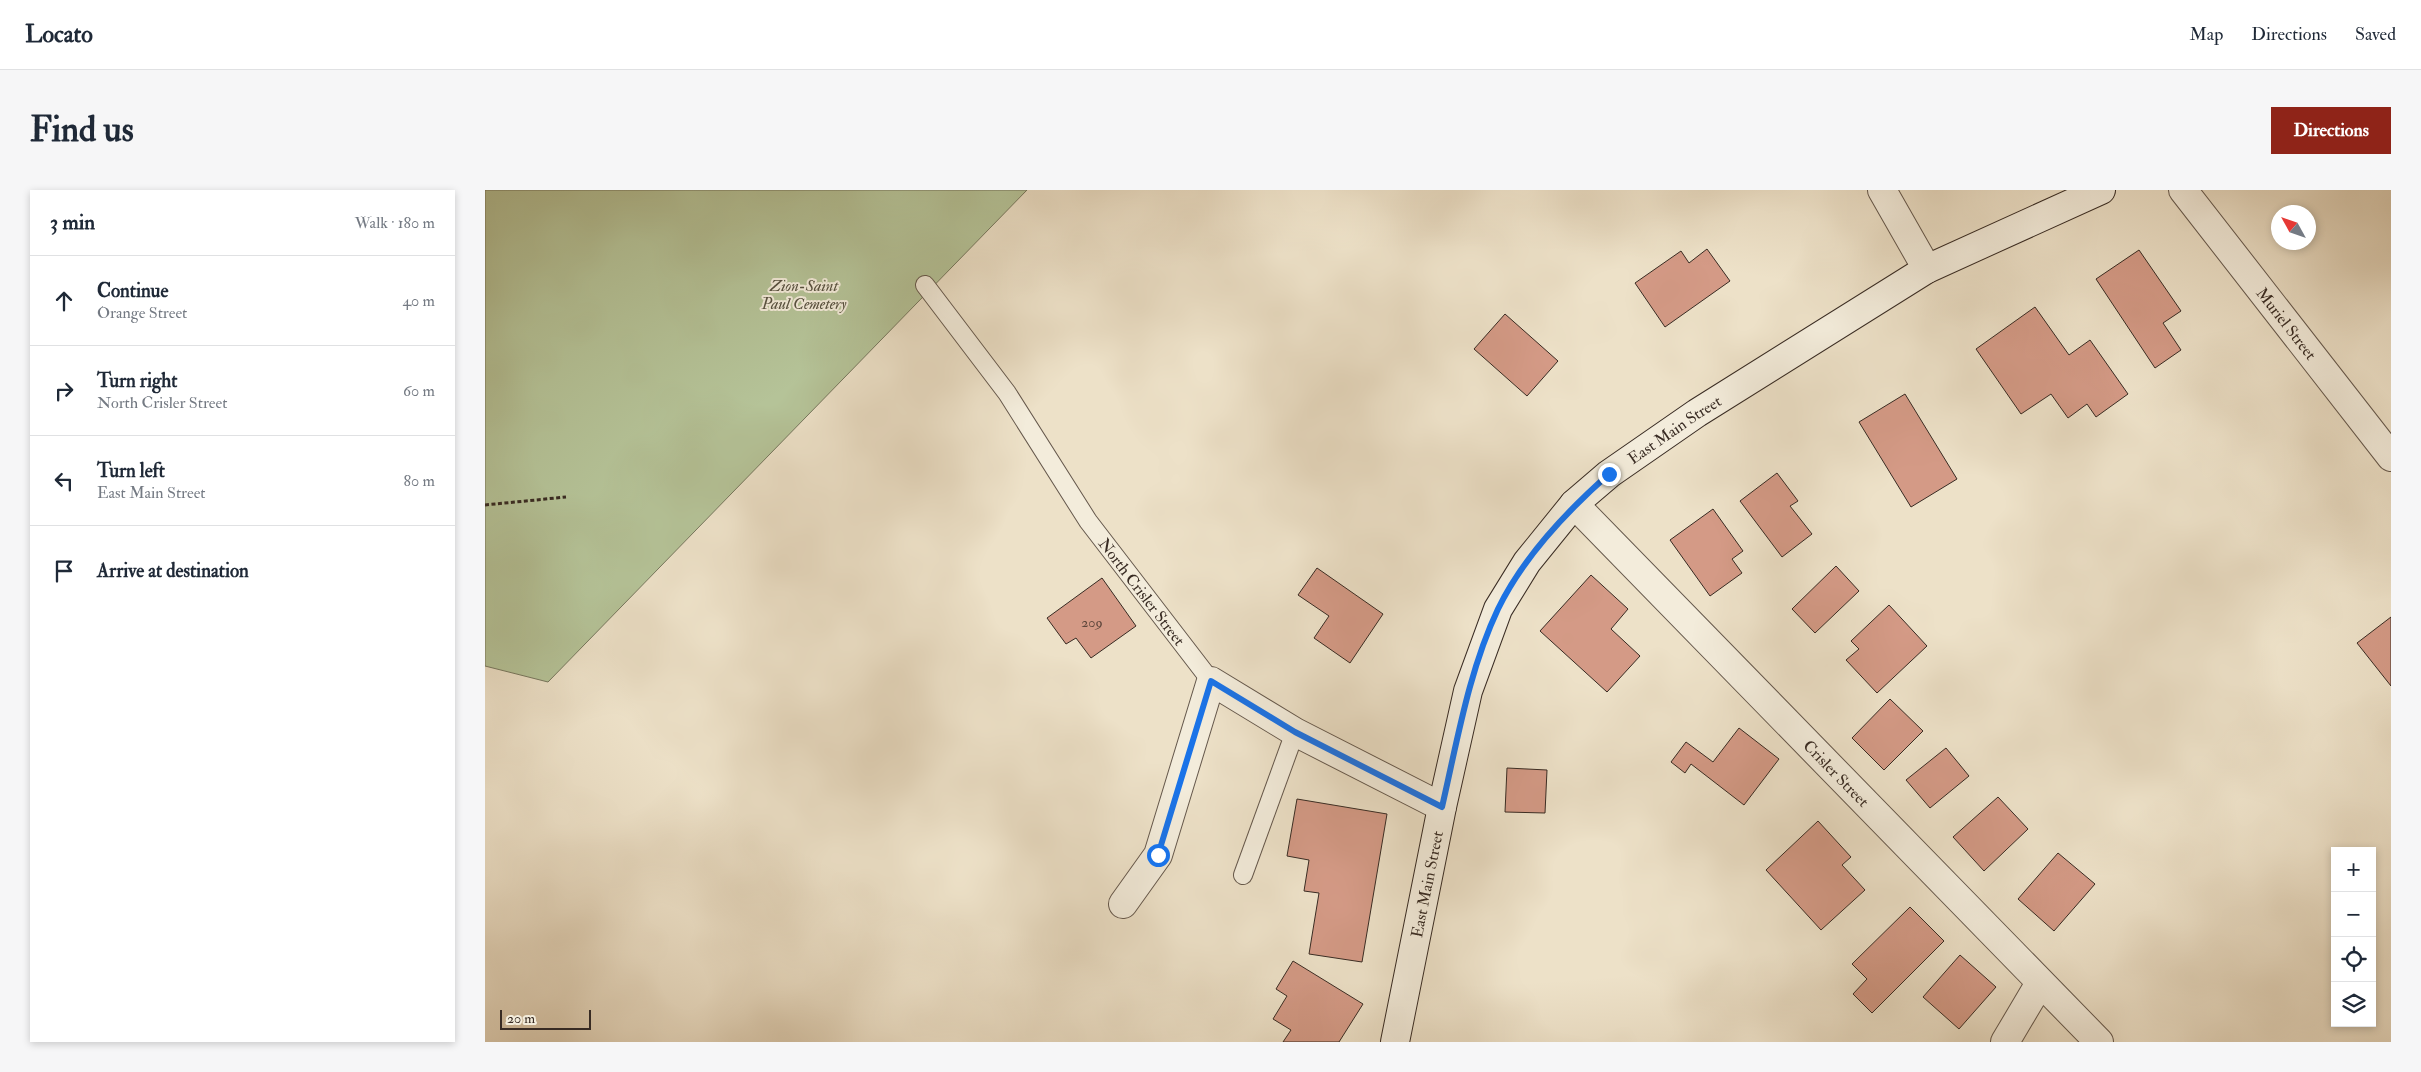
<!DOCTYPE html>
<meta charset="utf-8">
<style>
body{margin:0;font-family:"IM FELL Double Pica",serif;background:#f6f6f7;color:#1f2937}
.controls{position:absolute;right:15px;bottom:15px;display:grid;overflow:hidden;border-radius:0px;box-shadow:0 2px 8px #0003}
.controls button{width:45px;height:45px;display:grid;place-items:center;padding:0;border:0;border-bottom:1px solid #e0e1e3;background:#fff;color:#1f2937;font:25px sans-serif}
.compass{position:absolute;left:1786px;top:15px;width:45px;height:45px;border-radius:50%;background:#fff;box-shadow:0 2px 8px #0003;rotate:310deg}
.scale{position:absolute;left:15px;bottom:12px;width:91px;box-sizing:border-box;padding-left:5px;border:2px solid #382b23;border-top:0;font-size:14px;line-height:18px;white-space:nowrap;color:#382b23;-webkit-text-stroke:4px #f3ecdb;paint-order:stroke}
.stop{position:absolute;width:15px;height:15px;margin:-11px;border:4px solid #1a73e8;border-radius:50%;background:#fff}
.stop.end{background:#1a73e8;border-color:#fff;box-shadow:0 1px 5px #0008}
.list{margin:0;padding:0;list-style:none}
h2{display:flex;justify-content:space-between;align-items:center;height:65px;margin:0;padding:0 20px;font-size:21px}
h2 small{font-size:16px;font-weight:400;color:#747a83}
.list li{display:grid;grid-template-columns:32px 1fr auto;gap:15px;align-items:center;box-sizing:border-box;height:90px;padding:0 20px;border-top:1px solid #e0e1e3}
.list b{display:block;font-size:19px;white-space:nowrap}
.list p{margin:0;font-size:16px;white-space:nowrap;color:#747a83}
.list em{font-size:16px;font-style:normal;color:#747a83}
.icon{flex:none;width:28px;height:28px;fill:none;stroke:currentColor;stroke-width:2;stroke-linecap:round;stroke-linejoin:round}
.map{position:relative;flex:none;width:1906px;height:852px;overflow:hidden;border-radius:0px}
header{display:flex;align-items:center;gap:30px;box-sizing:border-box;height:70px;padding:0 25px;background:#fff;border-bottom:1px solid #e0e1e3}
header strong{font-size:24px}
nav{display:flex;gap:28px;margin-inline-start:auto;font-size:18px}
.intro{display:flex;align-items:center;justify-content:space-between;box-sizing:border-box;height:120px;padding:0 30px}
h1{margin:0;font-size:35px}
.button{padding:12px 22px;border-radius:0px;background:#8f2418;color:#fff;font-size:18px;font-weight:700}
main{display:flex;gap:30px;padding:0 30px}
aside{flex:1;background:#fff;border-radius:0px;box-shadow:0 2px 8px #0003}
.map>svg:first-child{display:block}
.green{fill:#b5c398;stroke:#76775e}
.building{fill:#d49a86;stroke:#382b23}
.lines{fill:none;stroke-linecap:round;stroke-linejoin:round}
.lane-casing{stroke:#65584c;stroke-width:20}
.street-casing{stroke:#65584c;stroke-width:30}
.secondary-casing{stroke:#382b23;stroke-width:30}
.path{stroke:#382b23;stroke-width:3;stroke-dasharray:4 2.5;stroke-linecap:butt}
.lane{stroke:#f3ecdb;stroke-width:18}
.street{stroke:#f3ecdb;stroke-width:28}
.secondary{stroke:#f3ecdb;stroke-width:28}
.route{stroke:#1a73e8;stroke-width:6}
.labels{text-anchor:middle;stroke-width:4;stroke-linejoin:round;paint-order:stroke}
.number-label{font-size:14px;fill:#5f473c}
.park-label{font-size:16px;font-style:italic;fill:#575140;stroke:#f3ecdb}
.street-label{font-size:16px;fill:#382b23;stroke:#f3ecdb}
</style>
<header>
<strong>Locato</strong>
<nav><a>Map</a><a>Directions</a><a>Saved</a></nav>
</header>
<div class="intro"><h1>Find us</h1><a class="button">Directions</a></div>
<main>
<aside>
<h2>3 min<small>Walk · 180 m</small></h2>
<ul class="list">
<li><svg class="icon" aria-label="ahead" viewBox="0 0 24 24"><path d="M12 20V5M6 11l6-6 6 6"/></svg><div><b>Continue</b><p>Orange Street</p></div><em>40 m</em></li>
<li><svg class="icon" aria-label="right" viewBox="0 0 24 24"><path d="M7 20v-9h11M14 6l5 5-5 5"/></svg><div><b>Turn right</b><p>North Crisler Street</p></div><em>60 m</em></li>
<li><svg class="icon" aria-label="left" viewBox="0 0 24 24"><path d="M17 20v-9H6M10 6l-5 5 5 5"/></svg><div><b>Turn left</b><p>East Main Street</p></div><em>80 m</em></li>
<li><svg class="icon" aria-label="arrive" viewBox="0 0 24 24"><path d="M6 21V4h12l-3 4 3 4H6"/></svg><div><b>Arrive at destination</b></div></li>
</ul>
</aside>
<div class="map">
<svg width="1906" height="852" viewBox="0 0 1906 852">
<rect width="100%" height="100%" fill="#ede1c8"/>
<filter id="stains"><feTurbulence type="fractalNoise" baseFrequency=".004" numOctaves="4"/><feColorMatrix values="0 0 0 0 .2 0 0 0 0 .09 0 0 0 0 .02 0 0 0 .5 -.17"/></filter>
<radialGradient id="worn" r=".72"><stop offset=".6" stop-color="#630" stop-opacity="0"/><stop offset="1" stop-color="#630" stop-opacity=".3"/></radialGradient>
<path class="green" d="M0,0H542L63,492L0,476Z"/>
<path class="building" d="M1222,59L1245,91L1180,137L1150,93L1196,61L1204,73Z
M1654,60L1696,121L1678,133L1696,160L1670,178L1611,89Z
M1550,117L1584,165L1605,150L1643,204L1611,227L1602,214L1583,228L1566,204L1536,224L1491,159Z
M1020,124L1073,171L1042,206L989,159Z
M1420,204L1472,289L1426,317L1374,232Z
M1292,283L1313,311L1305,316L1327,344L1297,367L1255,311Z
M1228,319L1258,361L1247,369L1257,383L1225,406L1185,350Z
M1351,376L1374,401L1330,443L1307,419Z
M832,378L898,424L865,473L829,448L844,426L813,405Z
M1106,385L1143,419L1126,439L1155,466L1122,502L1055,441Z
M617,388L651,436L606,468L591,448L581,454L562,428Z
M1404,415L1442,456L1392,503L1361,470L1374,459L1366,451Z
M1906,427V496L1872,453Z
M1405,509L1438,541L1399,580L1367,548Z
M1254,538L1294,569L1259,615L1206,574L1200,583L1186,572L1201,552L1228,572Z
M1461,558L1484,586L1445,618L1421,590Z
M1022,578L1062,580L1060,623L1020,622Z
M1513,607L1543,639L1499,681L1468,647Z
M812,609L902,624L877,772L824,764L834,703L819,701L824,670L802,666Z
M1333,631L1366,667L1357,675L1380,700L1336,740L1281,680Z
M1573,663L1610,694L1569,741L1533,709Z
M1425,717L1459,751L1387,823L1368,804L1382,789L1367,774Z
M1475,765L1511,797L1474,839L1438,807Z
M808,771L878,814L854,852H798L806,840L788,829L802,806L791,799Z"/>
<g class="lines">
<g class="lane-casing">
<g id="lane">
<path id="s1" d="M440,95L522,203L603,331L726,491"/>
<path d="M758,685L810,542"/>
</g>
</g>
<g class="street-casing">
<g id="street">
<path d="M1397,0L1442,79"/>
<path id="s2" d="M1698,0L1906,267"/>
<path id="s3" d="M1089,314L1614,852"/>
<path d="M638,714L673,665L726,491L810,542L957,617"/>
<path d="M1520,852L1555,793"/>
</g>
</g>
<g class="secondary-casing">
<g id="secondary">
<path id="s4" d="M910,852L957,617L983,501L1013,419L1042,372L1089,314L1124,284L1212,223L1442,79L1616,0"/>
</g>
</g>
<path class="path" d="M0,315L81,307"/>
<use href="#lane" class="lane"/>
<use href="#street" class="street"/>
<use href="#secondary" class="secondary"/>
</g>
<g class="lines">
<path class="route" d="M673,665L726,491L810,542L957,617C972,552 984,480 1013,419C1038,367 1081,322 1124,284"/>
</g>
<g class="labels">
<g class="number-label">
<text x="607" y="437">209</text>
</g>
<g class="park-label">
<text x="319" y="101">Zion-Saint<tspan x="319" dy="18">Paul Cemetery</tspan></text>
</g>
<g class="street-label">
<text dy="6" stroke="none"><textPath href="#s2" startOffset="169">Muriel Street</textPath></text>
<text dy="6" stroke="none"><textPath href="#s4" startOffset="701">East Main Street</textPath></text>
<text dy="6" stroke="none"><textPath href="#s1" startOffset="376">North Crisler Street</textPath></text>
<text dy="6" stroke="none"><textPath href="#s3" startOffset="376">Crisler Street</textPath></text>
<text dy="6" stroke="none"><textPath href="#s4" startOffset="161">East Main Street</textPath></text>
</g>
</g>
<rect width="100%" height="100%" filter="url(#stains)"/>
<rect width="100%" height="100%" fill="url(#worn)"/>
</svg>
<div class="controls">
<button>+</button>
<button>−</button>
<button><svg class="icon" aria-label="locate" viewBox="0 0 24 24"><circle cx="12" cy="12" r="6"/><path d="M12 2v4M12 18v4M2 12h4M18 12h4"/></svg></button>
<button><svg class="icon" aria-label="layers" viewBox="0 0 24 24"><path d="M12 4l9 5-9 5-9-5zM3 14l9 5 9-5"/></svg></button>
</div>
<svg class="compass" viewBox="-18 -18 36 36"><path d="M0-13l5 13h-10z" fill="#e53935"/><path d="M0 13l5-13h-10z" fill="#747a83"/></svg>
<div class="scale">20 m</div>
<div class="stop" style="left:673px;top:665px"></div>
<div class="stop end" style="left:1124px;top:284px"></div>
</div>
</main>
